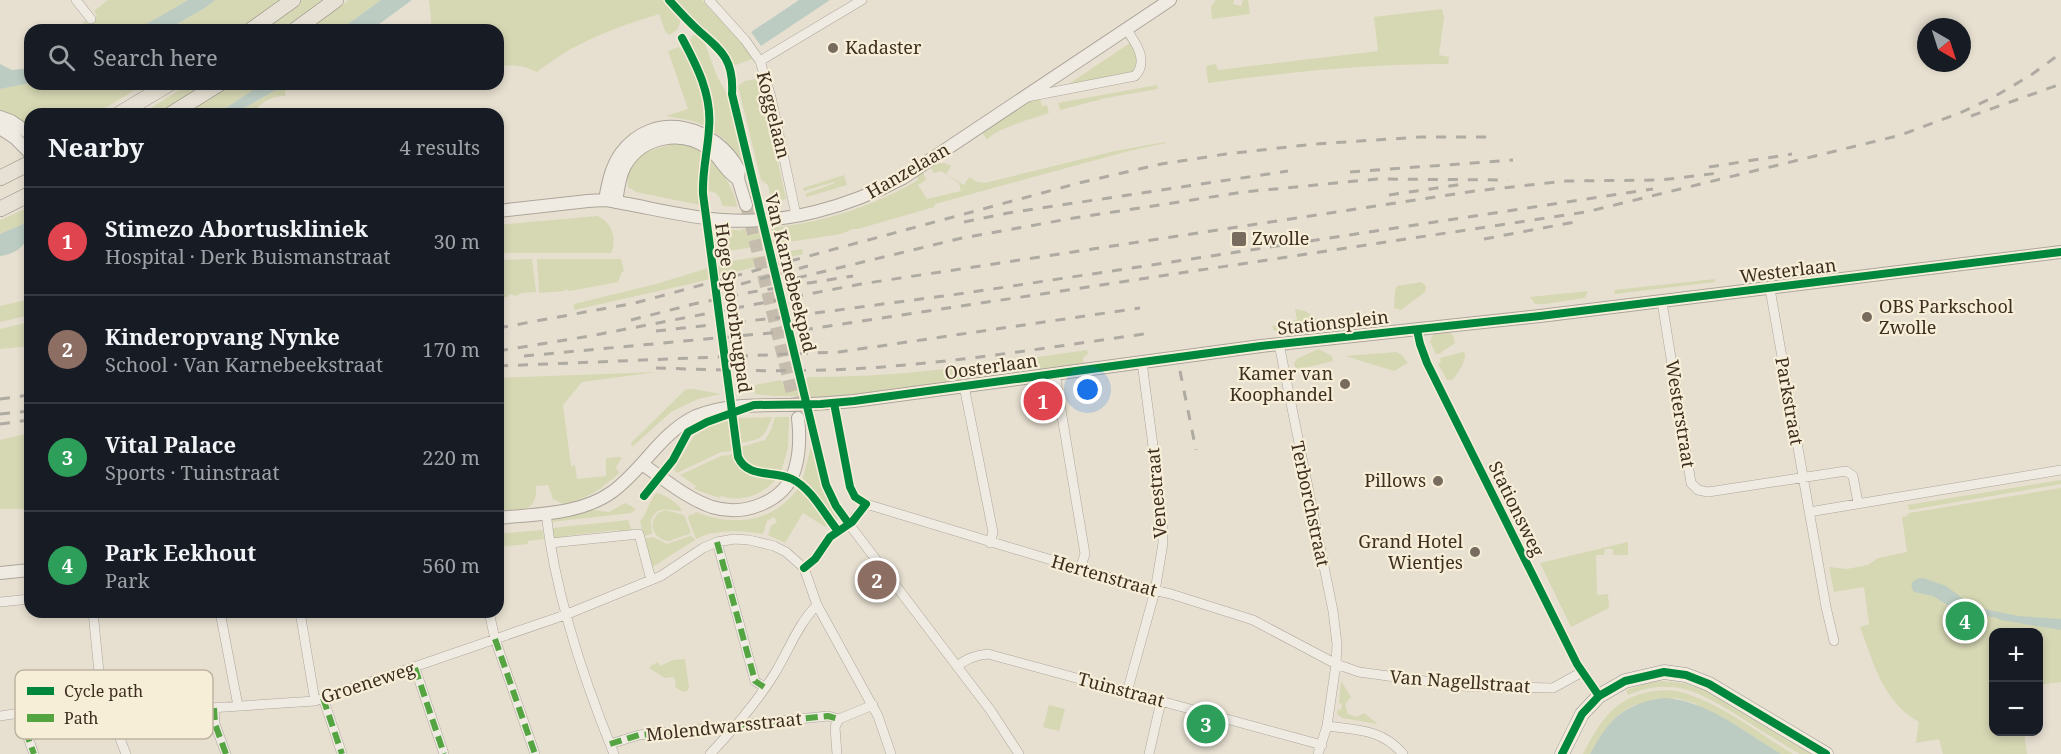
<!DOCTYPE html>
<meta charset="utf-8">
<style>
body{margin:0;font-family:"Noto Serif",serif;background:#20242c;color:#f1f3f6}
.controls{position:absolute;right:18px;bottom:18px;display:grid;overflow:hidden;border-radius:12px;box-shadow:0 3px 9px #0003}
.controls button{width:54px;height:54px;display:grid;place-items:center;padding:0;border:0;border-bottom:2px solid #363941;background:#171b24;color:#f1f3f6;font:30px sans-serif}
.compass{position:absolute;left:1917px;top:18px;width:54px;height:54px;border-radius:50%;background:#171b24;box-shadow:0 3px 9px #0003;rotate:141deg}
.you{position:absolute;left:1088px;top:390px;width:21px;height:21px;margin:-15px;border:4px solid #fff;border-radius:50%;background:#1a73e8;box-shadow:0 0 0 9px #1a73e833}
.badge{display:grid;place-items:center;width:39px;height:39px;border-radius:50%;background:#786c5e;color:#fff;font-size:20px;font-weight:700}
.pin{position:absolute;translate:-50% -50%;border:3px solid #fff;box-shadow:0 2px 6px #0006}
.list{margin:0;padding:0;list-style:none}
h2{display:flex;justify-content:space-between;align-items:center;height:78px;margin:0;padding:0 24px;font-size:26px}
h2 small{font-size:20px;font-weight:400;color:#9ea1a6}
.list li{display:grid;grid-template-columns:39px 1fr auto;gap:18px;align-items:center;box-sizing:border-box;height:108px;padding:0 24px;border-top:2px solid #363941}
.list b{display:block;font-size:22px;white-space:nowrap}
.list p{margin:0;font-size:20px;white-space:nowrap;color:#9ea1a6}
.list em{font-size:20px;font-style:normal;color:#9ea1a6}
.icon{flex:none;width:33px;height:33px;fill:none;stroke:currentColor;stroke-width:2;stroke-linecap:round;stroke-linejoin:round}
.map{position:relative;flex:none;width:2061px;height:754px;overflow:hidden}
.search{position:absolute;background:#171b24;box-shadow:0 3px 9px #0003;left:24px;top:24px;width:480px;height:66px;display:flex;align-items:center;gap:15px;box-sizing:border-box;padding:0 21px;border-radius:18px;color:#9ea1a6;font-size:22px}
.panel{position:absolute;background:#171b24;box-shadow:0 3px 9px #0003;left:24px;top:108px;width:480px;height:510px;border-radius:18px}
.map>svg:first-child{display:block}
.green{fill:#d6d7b3}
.water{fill:#bcccc2}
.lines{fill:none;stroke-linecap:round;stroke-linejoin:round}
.tertiary-tunnel{stroke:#c5bcae;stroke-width:12;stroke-dasharray:12 6;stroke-linecap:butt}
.minor-casing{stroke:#ada599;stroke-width:10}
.tertiary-casing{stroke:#ada599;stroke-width:14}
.secondary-casing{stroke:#9c958a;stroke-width:15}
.primary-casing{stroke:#928b80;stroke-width:16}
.minor{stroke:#efebe3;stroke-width:9}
.tertiary{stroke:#efebe3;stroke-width:12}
.secondary{stroke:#efebe3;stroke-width:14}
.primary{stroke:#e6e1d4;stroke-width:15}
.rail{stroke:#afaaa2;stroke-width:3;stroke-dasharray:10 10;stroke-linecap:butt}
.quiet{stroke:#54a441;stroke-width:6;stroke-dasharray:12 6;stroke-linecap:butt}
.cycleway-casing{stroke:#f7eed8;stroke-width:11}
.cycleway{stroke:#00873e;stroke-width:8}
.poi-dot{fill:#786c5e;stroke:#f7eed8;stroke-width:2}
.labels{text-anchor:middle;stroke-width:4.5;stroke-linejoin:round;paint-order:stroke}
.poi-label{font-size:18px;fill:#3d2e20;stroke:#f7eed8;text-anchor:start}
.street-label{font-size:18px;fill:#3d2e20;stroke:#f7eed8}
.key{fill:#f7eed8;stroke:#bfb4a1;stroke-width:1.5}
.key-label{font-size:16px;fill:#3d2e20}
</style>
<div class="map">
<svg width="2061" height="754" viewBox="0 0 2061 754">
<rect width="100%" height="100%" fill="#e7e0d1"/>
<path class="green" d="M108,0H188L136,30H77L85,21L88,23L97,16L94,11Z
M215,0H280L238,30H166L205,8Z
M301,0H327L286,30H261Z
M349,0H381L340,30H307Z
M429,0H662L681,20L677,30L669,35L665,31L659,14C614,28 575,42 537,72C525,66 512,63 498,67V30H432Z
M674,0H702L747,49L752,59L736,65L732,64L720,45Z
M1216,0H1234L1233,4L1241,6L1243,0H1248L1250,14L1212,19L1211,7Z
M1442,9L1444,17L1439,55L1449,57L1448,64C1367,64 1288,72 1208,83L1206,66L1216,64L1218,70L1378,51L1374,17Z
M696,34L705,44L717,76L727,94L742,159L740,160L724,139L713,131V113L709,91L690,40L692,36Z
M1130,43C1138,53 1139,65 1130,75L1064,87Z
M679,47C698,65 708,100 706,126L693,121L666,116L688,109L668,51Z
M760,78V81L786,199L771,201L768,185L761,180L738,86L745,81Z
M30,83V84H145L95,114H30V130L0,114V89Z
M189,84H206L160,114H141Z
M230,84H262L217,114H184Z
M286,84H291L285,91V96C271,96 261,102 253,114H234Z
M1157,85L1158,89L1106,98L1060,110L1058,103Z
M1037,98L1041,101L1042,106L1047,105L1049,113C1035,118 993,129 987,140L982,132L1027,102Z
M1165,142L1166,143L1129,151L935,204L934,207L858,229H853L841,234L715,253L712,230H739L740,233L741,229H747L746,234L772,232L771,228C824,222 872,207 918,180L917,177L923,172L926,180L918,185L927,199L961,191L959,183L941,171L934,173L931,168C938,163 943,161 951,166L946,174L964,185L969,177L977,182L985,183L1115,151Z
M677,144L688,145L702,151L698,186L700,205L636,192L628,187C624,156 651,148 677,144Z
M708,157C720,170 735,188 737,207L722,206C721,196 716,191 706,191Z
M844,175L847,185L807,197L805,194L835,183L834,182L804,191L803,188Z
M30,207V221L0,234V220Z
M597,216C611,220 618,240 611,253H498V225Z
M802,249L803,254L694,283L574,310V304L656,284L731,261Z
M532,259L536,292L521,293L516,296L510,294L507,297L498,298V260Z
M537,259H621L624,271L622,272L618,282L570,291L565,289V291L539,293Z
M1715,279V282L1615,294L1614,290Z
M1421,282L1426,286L1425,292L1401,310L1394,308L1395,290L1397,286Z
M1588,291L1585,298L1545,304H1535L1530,297Z
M30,299V315L0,322V306Z
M1295,309L1305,311L1316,318V324L1296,331H1274L1272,326L1277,325V323L1297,320Z
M30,322V346L0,349V329Z
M1449,332L1453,335L1455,343L1439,354H1436L1430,342L1432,336L1435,334Z
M1318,349L1332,356L1333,361L1300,369L1295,367L1294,364L1297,359Z
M1087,350L1088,354L1083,358V365L857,396L814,399L809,396H772L755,394V385L781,380L784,383L806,380L808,377C902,378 995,363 1087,350Z
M1396,352L1402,355L1408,363L1394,371L1345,356Z
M1463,352L1465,353C1466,361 1458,374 1452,380H1447L1438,364L1441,362L1440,358Z
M657,372L582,382L563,405L571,466L575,465L577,479L606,476V458L620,457L622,458L616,467L619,473C604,487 585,501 563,504L553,499L548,485L536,486C538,514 519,510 498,512V378Z
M686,389H693L721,394L698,399L671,412L632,447L631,443Z
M772,417C764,438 763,439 740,443L738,418Z
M775,417H789L788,448L781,472C761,468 745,472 741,447L765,440L771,430Z
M729,419L735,451L721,452L677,473L674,469L694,436L714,424Z
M30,433V509H0V440Z
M811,447L825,495L834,513L839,517L835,521L802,481Z
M735,454C741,476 758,476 777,478C763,495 742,503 721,496L720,498L694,489L696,486L680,475L721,456Z
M2061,480V484L1910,510L1907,505Z
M799,487L828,524L825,527L803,513L785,543L768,535L771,526L777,522L774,517L767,521L763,534C744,530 713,529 696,539L688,518L690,514L693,515L696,512C733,527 774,523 799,487Z
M2061,488V682L2039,685L2038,632H1994V732H2024L2027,754H1943L1939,739L1916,743L1919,722C1883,702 1874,664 1860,627L1869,624L1864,587L1834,592L1829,567L1847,569L1868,565L1878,558L1907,552L1902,517L1907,516L1909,513Z
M656,493C664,494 679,503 682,511C669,511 658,504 651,520L652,534L644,536L640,521C648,513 648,502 656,493Z
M625,503L636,509L631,513L551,522L552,518L595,510L609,512Z
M665,510L684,515L691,532L689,534L669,541C650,539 646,516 665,510Z
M628,520L632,531L619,532L618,530L564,536V539L552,538L553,528Z
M542,530L544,539L528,541V544L498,547V534Z
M690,536L693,537L695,540L651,568L643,539L653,537L667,544Z
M1628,542V555H1613V549H1605L1604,555H1596L1597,595L1608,594L1609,608L1571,627L1540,563Z
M685,659L689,688L687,691L683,692L675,687L676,681L673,677L665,678L649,668L652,665L658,662L660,666L673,660Z
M1341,681L1351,697L1345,704L1348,714L1357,717L1364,713L1378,724L1342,718L1337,714L1338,709L1341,710L1342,704L1339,703Z
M1661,681L1683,683L1708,691L1812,754H1800C1780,742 1760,730 1740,717C1701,693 1674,676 1628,695L1626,690L1644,684Z
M1668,690C1705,692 1760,734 1793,754H1781L1694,703L1676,698L1634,705C1612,716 1602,733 1590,754H1583C1603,715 1620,691 1668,690Z
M1049,705L1065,709L1059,731L1043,727Z"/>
<path class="water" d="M188,0H215L205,8L166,30H136Z
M381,0H412L371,30H340Z
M799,0H830L761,46L751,32Z
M0,64L12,70L30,68V83L0,89Z
M262,84H286L234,114H217Z
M30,221C30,242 21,253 0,256V234Z
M1923,578L1946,586L1974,607L2018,616L2061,619V630L2000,620L1997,618L1956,610L1933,596L1914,592C1908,584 1914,578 1923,578Z
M1665,698C1706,700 1746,733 1781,754H1590C1609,719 1624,703 1665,698Z"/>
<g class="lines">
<path class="tertiary-tunnel" d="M746,205L798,418"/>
<g class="minor-casing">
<path id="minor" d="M76,0L91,19
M709,0L745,40L760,61L771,97L796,215
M760,61L862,0
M1027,97L1135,76C1149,61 1136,43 1126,29
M1770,289L1826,607L1834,641
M1662,302L1691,483L1698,490L1708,492L1846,471L1853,476L1858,503
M1417,330L1420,344L1427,363L1577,664L1599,696
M1279,344L1333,611L1337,644L1336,664L1327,726L1318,754
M1055,374L1085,554L1080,569
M964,386L993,532L990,543
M834,403L850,487L855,497L866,504L1144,588L1171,594L1253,620L1336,664L1359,672L1461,686L1553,688L1582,672
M866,504L849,524L991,711L1019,754
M1809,512L2061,470
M546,513C555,594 583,678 614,754
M717,542L755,681L764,687
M550,543L639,534L651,580
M0,602L30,599
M93,612L102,702
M220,612L238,706
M300,612L315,701
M489,612L495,639L535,754
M957,666C967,659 975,655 988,654L1322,745
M415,668L444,754
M1127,692L1155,591L1163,543L1162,515L1142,362
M323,698L342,754
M111,703V715L126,754
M214,708L215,724L226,754
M21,713L23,724L34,754
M0,716L91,702L195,709L315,701L565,615L661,576L703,548L717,542L734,539L749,540L774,546L786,552L804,568L817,605L878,716L891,754
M1327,726C1357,730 1382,729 1403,754
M610,744L639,735L828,716L839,719L873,705
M710,754C734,729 757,702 775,673C789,650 798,624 817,605
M837,754L835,727L839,719
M1149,754L1161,701"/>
</g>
<g class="tertiary-casing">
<path id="tertiary" d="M0,117L11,121L30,134
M0,128L15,138L30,153
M605,200C608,183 611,167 621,153C655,108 716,126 739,170L738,179L746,205
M616,202C618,190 619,177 625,166C642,136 682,129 709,149C721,158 725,172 738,179
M498,211L588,201L605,200C644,206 683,217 723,220C785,225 848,207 903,178L1170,0
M642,464C664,479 686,498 712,507C744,517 785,502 795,469C800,452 800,435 798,418
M498,518C535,514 580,515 612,492C643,470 660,433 696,416C723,405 752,405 781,405C805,405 830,403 854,401L1261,346L1540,316L2061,252
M0,573L30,570"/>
</g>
<g class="secondary-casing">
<path id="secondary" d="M1562,754L1582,714L1599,696L1625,681L1664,672L1686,675L1709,684L1826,754"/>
</g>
<g class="primary-casing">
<path id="primary" d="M251,30L293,0
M295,30L336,0
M119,114L169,84
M171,114L219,84
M0,178L30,163
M0,209L30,194"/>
</g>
<use href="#minor" class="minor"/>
<use href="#tertiary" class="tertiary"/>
<use href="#secondary" class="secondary"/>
<use href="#primary" class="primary"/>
<path class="rail" d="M1971,116L2061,84
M1709,167L1792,154
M1350,172L1513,160
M1389,195L1464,184
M964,222L1008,213L1288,171
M1484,239L1580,221
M797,278L962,238L1074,218L1244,192L1377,179L1508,180
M741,284L808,266
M689,305L752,292L853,276
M631,320L698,303
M498,328L635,303L1079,183L1161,164L1226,154L1315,144L1421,137H1495
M656,331L793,316L966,293L1653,189
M498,351L590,336L861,284L1475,191L1566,181L1661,180L1719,173
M524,356L802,330L1586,212L1901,135L1962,112L1992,98L2031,75L2061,53
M498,366L839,352L1140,308
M656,368C726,370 796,373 867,368C960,362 1051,347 1144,334
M1180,371L1196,450
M0,399L30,395
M0,414L30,411
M0,424L30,420"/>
<path class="quiet" d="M717,542L755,681L764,687
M495,639L535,754
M415,668L444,754
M323,698L342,754
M214,708L215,724L226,754
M21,713L23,724L34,754
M610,744L639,735L828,716L839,719"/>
<g class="cycleway-casing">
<path id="cycleway" d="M669,0C678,10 688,21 699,31C722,51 734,60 732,94L826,485L836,506L849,524
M682,38C697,66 712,95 709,128C708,150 702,171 703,194L738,457C748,479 773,470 792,479C811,488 825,515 838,531
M1417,330L1420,344L1427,363L1577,664L1599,696
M644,496L673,460L688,432L707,422L754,405L821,404L854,401L1261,346L1540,316L2061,252
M804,568L815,559L830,537L852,522L866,504L855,497L850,487L834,403
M1562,754L1582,714L1599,696L1625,681L1664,672L1686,675L1709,684L1826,754"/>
</g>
<use href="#cycleway" class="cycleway"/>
</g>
<g class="poi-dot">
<circle cx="833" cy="48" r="6"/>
<rect x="1231" y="231" width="16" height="16" rx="3"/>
<circle cx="1867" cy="317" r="6"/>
<circle cx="1345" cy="384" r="6"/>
<circle cx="1438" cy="481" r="6"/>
<circle cx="1475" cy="552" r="6"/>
</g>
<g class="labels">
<g class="poi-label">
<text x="845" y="54">Kadaster</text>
<text x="1252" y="245">Zwolle</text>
<text x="1879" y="313">OBS Parkschool<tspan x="1879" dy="21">Zwolle</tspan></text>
<text x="1333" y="380" text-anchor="end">Kamer van<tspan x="1333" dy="21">Koophandel</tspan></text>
<text x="1426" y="487" text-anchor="end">Pillows</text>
<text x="1463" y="548" text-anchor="end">Grand Hotel<tspan x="1463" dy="21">Wientjes</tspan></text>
</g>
<g class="street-label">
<text transform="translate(773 115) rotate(76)" y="6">Koggelaan</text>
<text transform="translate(908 171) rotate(-30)" y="6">Hanzelaan</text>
<text transform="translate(1788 271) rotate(-7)" y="6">Westerlaan</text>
<text transform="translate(790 273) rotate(76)" y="6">Van Karnebeekpad</text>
<text transform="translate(733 308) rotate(82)" y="6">Hoge Spoorbrugpad</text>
<text transform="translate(1333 323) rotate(-6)" y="6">Stationsplein</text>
<text transform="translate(991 367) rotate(-8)" y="6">Oosterlaan</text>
<text transform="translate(1789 401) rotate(80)" y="6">Parkstraat</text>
<text transform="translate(1680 414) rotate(81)" y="6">Westerstraat</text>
<text transform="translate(1157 493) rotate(-95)" y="6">Venestraat</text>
<text transform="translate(1310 504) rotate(78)" y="6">Terborchstraat</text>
<text transform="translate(1516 509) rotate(64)" y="6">Stationsweg</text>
<text transform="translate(1104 576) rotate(16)" y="6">Hertenstraat</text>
<text transform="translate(1460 682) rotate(4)" y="6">Van Nagellstraat</text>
<text transform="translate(368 683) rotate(-18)" y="6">Groeneweg</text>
<text transform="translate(1121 690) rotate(15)" y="6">Tuinstraat</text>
<text transform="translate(724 727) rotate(-6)" y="6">Molendwarsstraat</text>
</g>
</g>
<rect x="15" y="670" width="198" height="69" rx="9" class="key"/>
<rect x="27" y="687" width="27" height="8" fill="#00873e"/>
<rect x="27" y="714" width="27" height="8" fill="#54a441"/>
<g class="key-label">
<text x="64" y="697">Cycle path</text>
<text x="64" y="724">Path</text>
</g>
</svg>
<div class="controls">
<button>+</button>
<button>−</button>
</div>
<svg class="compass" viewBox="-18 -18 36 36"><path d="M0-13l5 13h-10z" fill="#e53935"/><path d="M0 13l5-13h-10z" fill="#9ea1a6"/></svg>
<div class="you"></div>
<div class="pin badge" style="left:1043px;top:401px;background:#e0444e">1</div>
<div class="pin badge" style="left:877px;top:580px;background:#8d6e63">2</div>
<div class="pin badge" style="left:1206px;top:724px;background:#2e9e5b">3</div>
<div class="pin badge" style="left:1965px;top:621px;background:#2e9e5b">4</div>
<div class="search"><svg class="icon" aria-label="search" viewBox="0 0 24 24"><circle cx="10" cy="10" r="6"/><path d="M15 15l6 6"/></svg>Search here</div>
<section class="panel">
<h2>Nearby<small>4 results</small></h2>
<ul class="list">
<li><span class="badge" style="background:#e0444e">1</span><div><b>Stimezo Abortuskliniek</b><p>Hospital · Derk Buismanstraat</p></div><em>30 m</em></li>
<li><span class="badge" style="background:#8d6e63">2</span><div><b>Kinderopvang Nynke</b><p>School · Van Karnebeekstraat</p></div><em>170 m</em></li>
<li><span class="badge" style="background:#2e9e5b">3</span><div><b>Vital Palace</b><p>Sports · Tuinstraat</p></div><em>220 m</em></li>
<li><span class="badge" style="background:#2e9e5b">4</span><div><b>Park Eekhout</b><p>Park</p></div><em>560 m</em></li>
</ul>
</section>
</div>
